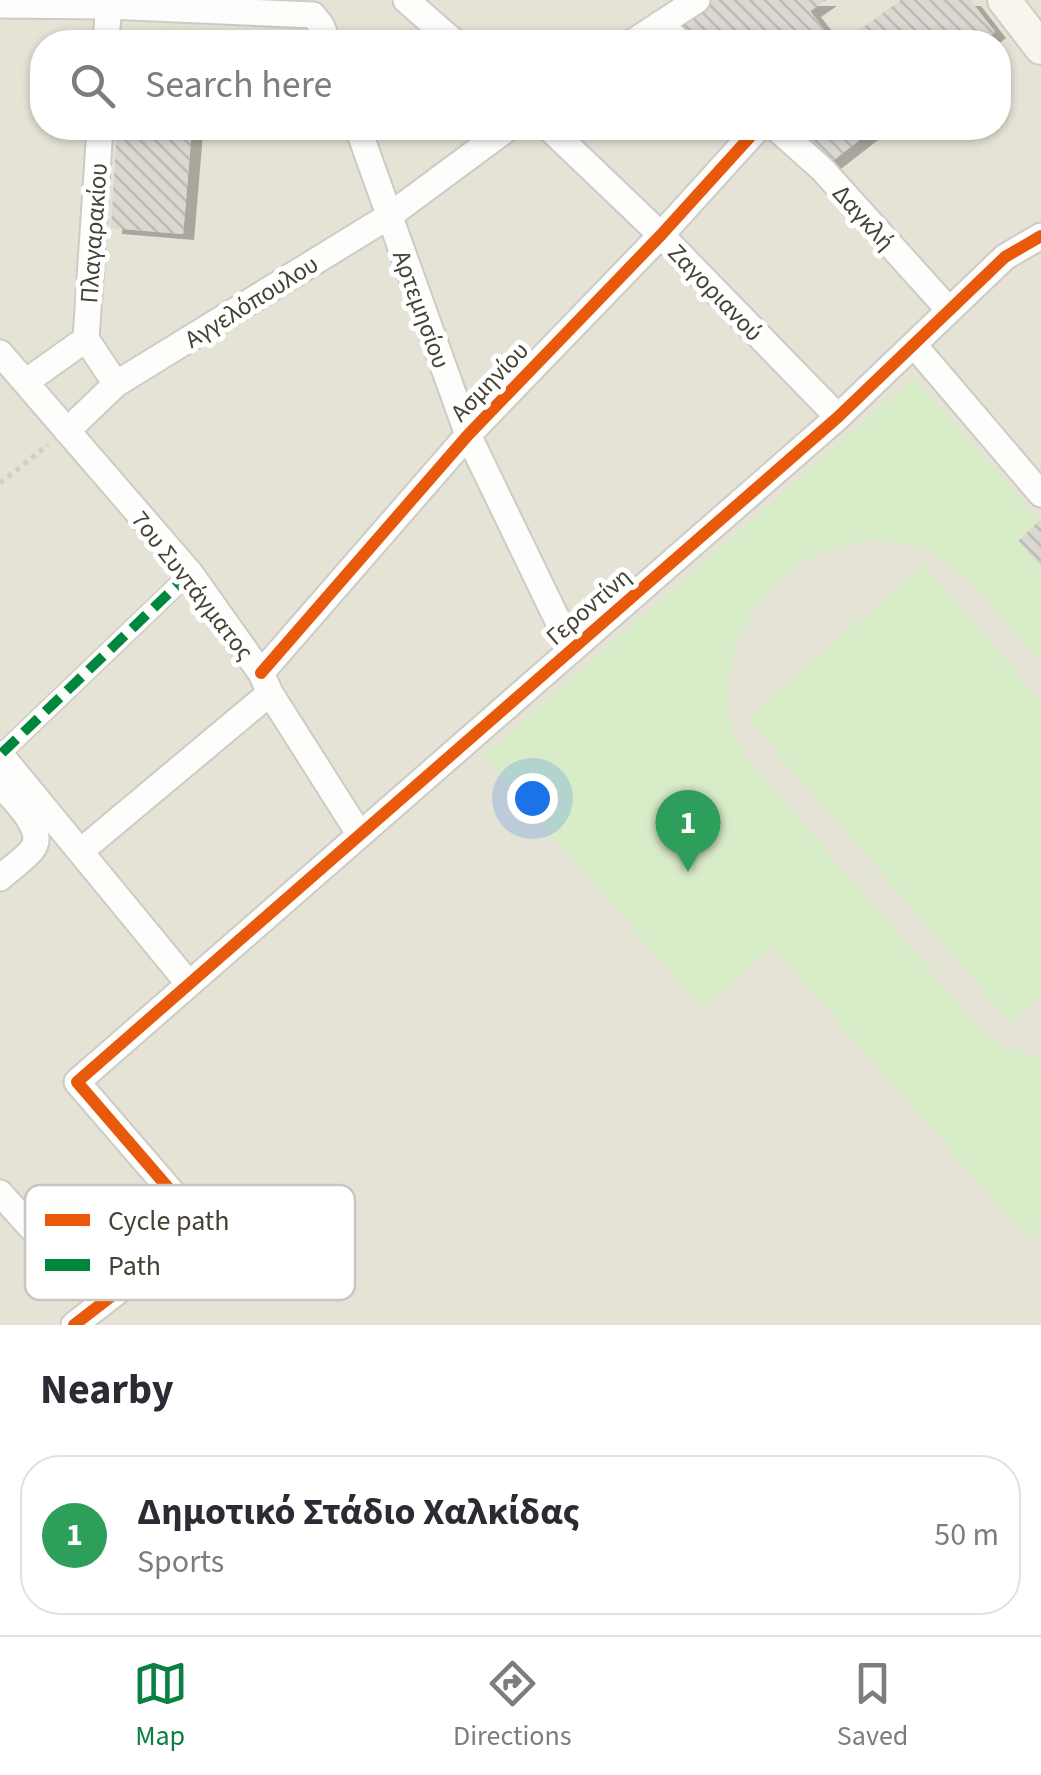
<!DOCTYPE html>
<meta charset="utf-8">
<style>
body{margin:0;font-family:"Source Sans 3",sans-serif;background:#f2f2f3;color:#2b2b33}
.you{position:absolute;left:532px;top:798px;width:35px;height:35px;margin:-25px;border:8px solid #fff;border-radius:50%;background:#1a73e8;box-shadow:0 0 0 15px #1a73e833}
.badge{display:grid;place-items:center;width:65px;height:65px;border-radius:50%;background:#0b8043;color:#fff;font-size:32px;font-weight:700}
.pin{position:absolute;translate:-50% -82px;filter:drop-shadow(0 2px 5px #0008)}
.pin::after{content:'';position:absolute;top:52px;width:35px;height:30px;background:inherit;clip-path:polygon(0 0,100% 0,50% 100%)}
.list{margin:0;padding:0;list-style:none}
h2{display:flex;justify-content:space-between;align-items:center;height:130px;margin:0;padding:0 40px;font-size:42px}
h2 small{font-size:32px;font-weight:400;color:#7c7c81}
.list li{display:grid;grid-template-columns:65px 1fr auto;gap:30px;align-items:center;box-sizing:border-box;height:160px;margin:0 20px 20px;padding:0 20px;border:2px solid #e1e1e2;border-radius:40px}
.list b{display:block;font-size:38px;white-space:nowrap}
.list p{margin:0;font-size:32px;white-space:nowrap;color:#7c7c81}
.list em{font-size:32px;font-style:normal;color:#7c7c81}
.icon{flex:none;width:55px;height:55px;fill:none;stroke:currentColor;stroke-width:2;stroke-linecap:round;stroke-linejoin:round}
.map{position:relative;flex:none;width:1041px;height:1325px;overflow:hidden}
.search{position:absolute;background:#fff;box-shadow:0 2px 8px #0004;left:30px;right:30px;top:30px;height:110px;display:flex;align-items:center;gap:25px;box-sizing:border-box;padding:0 35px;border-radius:40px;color:#7c7c81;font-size:38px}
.sheet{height:310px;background:#fff}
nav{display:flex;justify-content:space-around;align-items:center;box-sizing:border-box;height:140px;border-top:2px solid #e1e1e2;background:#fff;font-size:28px;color:#7c7c81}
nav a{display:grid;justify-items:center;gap:5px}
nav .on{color:#0b8043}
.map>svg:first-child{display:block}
.residential{fill:#e5e2d6;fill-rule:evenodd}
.grass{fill:url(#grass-tufts)}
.pitch{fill:#d9ecc8}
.building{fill:url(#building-back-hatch);filter:url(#shadow)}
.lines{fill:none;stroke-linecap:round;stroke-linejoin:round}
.pedestrian-casing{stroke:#cdcbc5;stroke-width:21}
.minor-casing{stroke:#cdcbc5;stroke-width:29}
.secondary-casing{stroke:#d0cdc0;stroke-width:36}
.path{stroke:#d1cfca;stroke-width:5;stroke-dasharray:5 5;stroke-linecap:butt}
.pedestrian{stroke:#fdfdfc;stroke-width:18}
.minor{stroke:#fdfdfc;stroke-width:25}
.secondary{stroke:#f7f5ee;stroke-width:32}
.quiet{stroke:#00873e;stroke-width:10;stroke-dasharray:20 10;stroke-linecap:butt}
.cycleway-casing{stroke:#fff;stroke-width:19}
.cycleway{stroke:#e8590c;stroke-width:12}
.labels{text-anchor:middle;stroke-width:10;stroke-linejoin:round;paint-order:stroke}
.street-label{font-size:25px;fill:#464235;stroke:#fff}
.key{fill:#fff;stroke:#c8c6c2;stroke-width:2.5}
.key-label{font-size:28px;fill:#464235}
</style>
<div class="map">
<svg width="1041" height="1325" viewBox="0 0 1041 1325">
<defs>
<pattern id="grass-tufts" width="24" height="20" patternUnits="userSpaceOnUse" patternTransform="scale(2.5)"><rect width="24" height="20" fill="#d9ecc8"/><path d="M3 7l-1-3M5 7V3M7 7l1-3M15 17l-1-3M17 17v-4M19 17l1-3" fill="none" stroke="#bcccac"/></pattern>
<pattern id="building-back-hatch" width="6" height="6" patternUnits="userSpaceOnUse" patternTransform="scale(2.5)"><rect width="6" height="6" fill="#dad8d1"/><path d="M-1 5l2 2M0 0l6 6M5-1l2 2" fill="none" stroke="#bcbbb4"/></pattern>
<filter id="shadow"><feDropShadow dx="11" dy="6" stdDeviation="0" flood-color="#0004"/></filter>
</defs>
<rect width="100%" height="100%" fill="#f0efe9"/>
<path class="residential" d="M0,0H1041V1325H0ZM42,42H998V128H42Z"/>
<path class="grass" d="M126,29L202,30L200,42H125Z"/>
<path class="pitch" d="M914,377L1041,522L1018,541L1041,567V664C1011,630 975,577 935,556C825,498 699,620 734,733C738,745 747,755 754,766L984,1033L1009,1048L1041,1057V1225L1027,1238L773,948L703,1009L483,756Z
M924,565L1041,701V997L1011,1023L747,718Z"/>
<path class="building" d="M697,0H826L810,11L834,42H680L660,24Z
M901,0H970L995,32L982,42H843Z
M117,128H192L183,234L111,228Z
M776,128H875L822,169Z
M1039,521L1041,523V567L1018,541Z"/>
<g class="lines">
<g class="pedestrian-casing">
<path id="pedestrian" d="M2,753L190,573"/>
</g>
<g class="minor-casing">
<path id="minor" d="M406,0L454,42
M0,5L108,6L313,15L321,25L328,42
M660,24L680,42
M106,42L109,0
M633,42L697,0
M100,128L86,339L116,384
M358,128L468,435L572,650
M549,128L661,235L838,417
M776,128L822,169L949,310
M914,345L1041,494
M0,353L190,573L261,673L270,693L360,835
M27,381L86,339
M67,431L116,384L389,216L508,128
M261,673L468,435L661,235L758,128
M0,754L189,984
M0,784C13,800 49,831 31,851C22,861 10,869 0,878
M81,851L270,693
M0,1193L71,1272
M74,1325L179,1244L188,1223L183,1205L77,1082L838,417L1005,257L1041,236"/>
</g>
<g class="secondary-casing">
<path id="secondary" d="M1004,0L1041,48"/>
</g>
<path class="path" d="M0,483L48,445"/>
<use href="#pedestrian" class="pedestrian"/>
<use href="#minor" class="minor"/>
<use href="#secondary" class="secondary"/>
<path class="quiet" d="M2,753L190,573"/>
<g class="cycleway-casing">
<path id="cycleway" d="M261,673L468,435L661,235L758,128
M74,1325L179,1244L188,1223L183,1205L77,1082L838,417L1005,257L1041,236"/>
</g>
<use href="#cycleway" class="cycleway"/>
</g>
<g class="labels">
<g class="street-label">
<text transform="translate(864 217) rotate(48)" y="9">Δαγκλή</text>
<text transform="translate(93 233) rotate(-86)" y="9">Πλαγαρακίου</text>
<text transform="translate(716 292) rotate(46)" y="9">Ζαγοριανού</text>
<text transform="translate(251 301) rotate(-32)" y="9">Αγγελόπουλου</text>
<text transform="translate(422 309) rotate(70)" y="9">Αρτεμησίου</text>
<text transform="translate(489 381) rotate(-46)" y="9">Ασμηνίου</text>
<text transform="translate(193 585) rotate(52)" y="9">7ου Συντάγματος</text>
<text transform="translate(588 606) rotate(-41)" y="9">Γεροντίνη</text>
</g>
</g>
<rect x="25" y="1185" width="330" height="115" rx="15" class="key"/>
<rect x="45" y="1214" width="45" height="12" fill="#e8590c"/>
<rect x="45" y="1259" width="45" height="12" fill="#00873e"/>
<g class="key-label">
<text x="108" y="1230">Cycle path</text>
<text x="108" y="1275">Path</text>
</g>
</svg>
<div class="you"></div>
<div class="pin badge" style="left:688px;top:872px;background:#2e9e5b">1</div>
<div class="search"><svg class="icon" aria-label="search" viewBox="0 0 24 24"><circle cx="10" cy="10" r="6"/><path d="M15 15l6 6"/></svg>Search here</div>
</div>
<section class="sheet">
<h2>Nearby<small></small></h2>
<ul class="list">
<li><span class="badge" style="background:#2e9e5b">1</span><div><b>Δημοτικό Στάδιο Χαλκίδας</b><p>Sports</p></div><em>50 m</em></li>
</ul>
</section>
<nav>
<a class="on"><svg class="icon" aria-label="map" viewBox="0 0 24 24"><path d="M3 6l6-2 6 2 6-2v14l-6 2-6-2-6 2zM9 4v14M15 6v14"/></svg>Map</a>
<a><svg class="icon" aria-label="directions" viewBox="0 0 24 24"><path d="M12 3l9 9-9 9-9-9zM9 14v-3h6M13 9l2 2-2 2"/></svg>Directions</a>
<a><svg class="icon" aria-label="saved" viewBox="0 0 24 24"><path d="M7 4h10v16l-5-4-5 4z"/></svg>Saved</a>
</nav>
